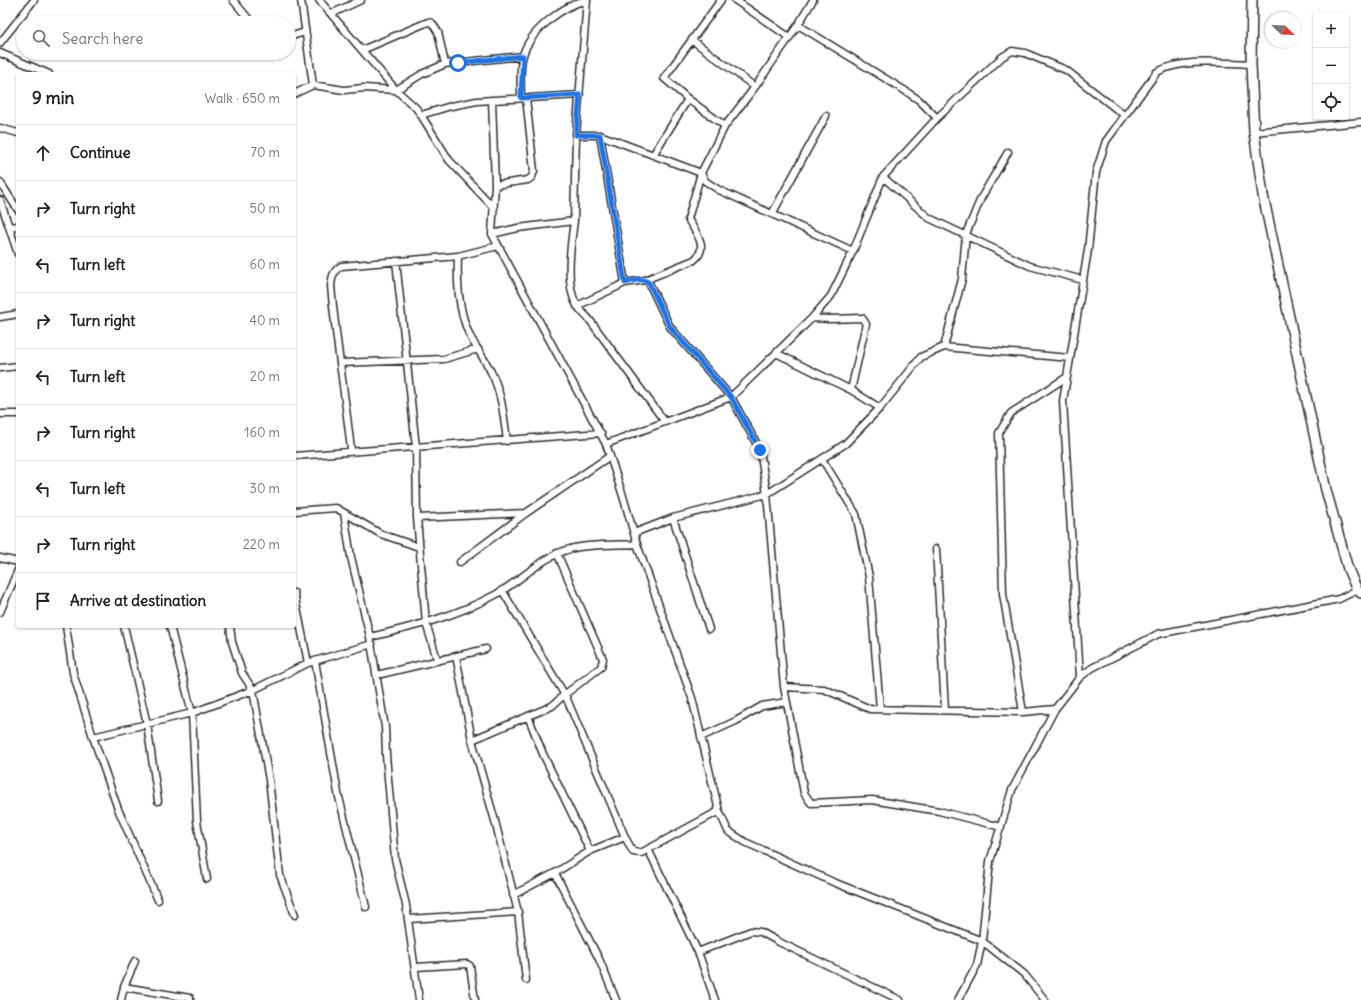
<!DOCTYPE html>
<meta charset="utf-8">
<style>
body{margin:0;font-family:Delius,sans-serif;background:#f2f2f2;color:#202124}
.controls{position:absolute;right:12px;top:12px;display:grid;overflow:hidden;border-radius:4px;box-shadow:0 1px 3px #0004}
.controls button{width:36px;height:36px;display:grid;place-items:center;padding:0;border:0;border-bottom:1px solid #e0e0e0;background:#fff;color:#202124;font:20px sans-serif}
.compass{position:absolute;left:1265px;top:12px;width:36px;height:36px;border-radius:50%;background:#fff;box-shadow:0 1px 3px #0004;rotate:113deg}
.stop{position:absolute;width:12px;height:12px;margin:-9px;border:3px solid #1a73e8;border-radius:50%;background:#fff}
.stop.end{background:#1a73e8;border-color:#fff;box-shadow:0 1px 4px #0008}
.list{margin:0;padding:0;list-style:none}
h2{display:flex;justify-content:space-between;align-items:center;height:52px;margin:0;padding:0 16px;font-size:17px}
h2 small{font-size:13px;font-weight:400;color:#757577}
.list li{display:grid;grid-template-columns:26px 1fr auto;gap:12px;align-items:center;box-sizing:border-box;height:56px;padding:0 16px;border-top:1px solid #e0e0e0}
.list b{display:block;font-size:15px;white-space:nowrap}
.list em{font-size:13px;font-style:normal;color:#757577}
.icon{flex:none;width:22px;height:22px;fill:none;stroke:currentColor;stroke-width:2;stroke-linecap:round;stroke-linejoin:round}
.map{position:relative;flex:none;width:1361px;height:1000px;overflow:hidden}
.search{position:absolute;background:#fff;box-shadow:0 1px 3px #0004;left:16px;top:16px;width:280px;height:44px;display:flex;align-items:center;gap:10px;box-sizing:border-box;padding:0 14px;border-radius:22px;color:#757577;font-size:15px}
.panel{position:absolute;background:#fff;box-shadow:0 1px 3px #0004;left:16px;top:72px;width:280px;height:556px;border-radius:4px}
.map>svg:first-child{display:block}
.lines{fill:none;stroke-linecap:round;stroke-linejoin:round}
.street-casing{stroke:#2b2b2b;stroke-width:9}
.secondary-casing{stroke:#2b2b2b;stroke-width:12}
.street{stroke:#fff;stroke-width:6}
.secondary{stroke:#fff;stroke-width:9}
.route{stroke:#1a73e8;stroke-width:5}
</style>
<div class="map">
<svg width="1361" height="1000" viewBox="0 0 1361 1000">
<rect width="100%" height="100%" fill="#fff"/>
<filter id="ink" filterUnits="userSpaceOnUse"><feTurbulence type="fractalNoise" baseFrequency=".025" numOctaves="2"/><feDisplacementMap in="SourceGraphic" scale="8" xChannelSelector="R" yChannelSelector="G"/><feConvolveMatrix kernelMatrix="1 2 1 2 8 2 1 2 1" color-interpolation-filters="sRGB"/></filter>
<g filter="url(#ink)">
<g class="lines">
<g class="street-casing">
<path id="street" d="M233,0L252,23
M301,0L313,85
M319,0L396,90L422,74L445,64L523,56
M721,0L664,78L688,99L725,126
M735,0L789,37
M331,14L361,0
M798,25L904,90L919,100L937,118
M289,37L305,32
M692,40L755,87
M0,43L34,0
M362,50L428,22L432,23L438,32L445,64
M0,53L49,74
M294,94L313,85L344,90L364,88L396,90L416,108L421,115L451,106L477,101L580,95
M521,98C521,84 519,68 523,55C530,31 563,5 587,0
M492,100L495,185L492,234L518,228L574,221C571,243 564,287 578,307C581,311 585,315 589,319L665,422
M421,115L449,160L494,208
M0,128L18,133
M1254,132L1361,122
M576,135H600L701,173L705,181L719,190L853,251
M600,135L625,283
M653,155L688,99
M883,177L929,218L1030,266L1083,280
M0,182L18,210
M495,185L528,180L532,177L534,171L526,98
M0,200L18,254
M772,214L826,116
M574,221L576,135L587,0
M9,227L18,226
M492,234L606,444L623,496L637,544L692,698L719,811L728,831L745,842L833,882L982,941L1024,974L1045,1000
M498,246L458,256C457,282 458,309 469,334C475,347 485,359 491,372C502,393 504,418 507,441
M396,261L416,447L417,518L426,623L437,659
M645,280L694,260C710,247 695,232 688,219L701,173L725,126L755,87L798,25L813,0
M577,306L625,283L645,280L649,283L670,327L731,397L760,450L767,494L784,687L804,793L811,803L872,800L939,811L1001,827
M0,317L18,314
M812,318L830,319L862,318L866,324L851,390
M944,347L962,279L966,234L981,198L1008,152
M776,353L851,390L880,408
M340,363L444,359L478,349
M0,368L18,366
M0,414H18
M606,444L731,397L812,318L831,296L853,251L883,177L937,118L1002,57L1012,51L1025,53L1066,70L1124,115
M351,450C345,395 336,341 331,286C332,277 333,271 341,266L458,256
M294,456L601,433
M822,459L856,514L869,577L880,709
M294,511L336,508L381,534L419,547
M344,513L351,557L370,637L385,727L386,755L395,859L406,905L419,1000
M417,518L526,513
M673,518L709,629
M634,533L673,518L767,494L845,444L880,408L921,357L944,347L1070,358
M936,549L945,710
M0,558L18,562
M460,562L526,513L610,456
M502,590L566,697L625,837L633,852L641,853L719,811
M294,593L308,663
M0,612L18,570
M66,626L73,673L93,737L118,809L158,900
M124,626L147,724L158,801
M170,626L192,713L197,821L207,879
M230,626L232,642L242,673L253,690L269,780L280,875L295,915
M370,637C413,627 456,616 495,595C519,582 543,556 570,549C586,544 618,545 637,544
M456,656L472,740L495,821L518,912L526,980
M315,661L338,793L366,907
M377,675L486,649
M1080,677L1063,401L1088,250L1096,172L1106,141L1157,72C1182,58 1223,63 1251,64
M784,687L824,689L870,709L1023,712L1055,709
M1023,712L1003,594L999,433L1011,413L1067,377
M528,716L543,754L590,851
M93,737L192,713L253,690L308,663L372,644
M701,737L736,721L762,706L787,702
M472,740L552,706L564,695L601,667L603,659L557,553
M648,849L698,952L715,1000
M555,873L599,959L616,1000
M513,895L555,873L590,851L625,837
M409,919L518,912
M698,952L751,931L761,932L779,942L900,1000
M416,967L467,964L470,966L475,1000
M124,987L190,998V1000
M121,1000L124,987L135,961
M958,1000L977,965L982,941L990,861L1012,790L1055,709L1080,677L1092,668L1158,634L1339,599L1357,590"/>
</g>
<g class="secondary-casing">
<path id="secondary" d="M1252,0L1251,64L1254,132L1263,195L1326,490L1348,569L1357,590L1361,593"/>
</g>
<use href="#street" class="street"/>
<use href="#secondary" class="secondary"/>
</g>
</g>
<g class="lines" filter="url(#ink)">
<path class="route" d="M458,63L523,56L521,98L580,95L576,135H600L625,283C633,281 642,277 649,283L670,327L731,397L760,450"/>
</g>
</svg>
<div class="controls">
<button>+</button>
<button>−</button>
<button><svg class="icon" aria-label="locate" viewBox="0 0 24 24"><circle cx="12" cy="12" r="6"/><path d="M12 2v4M12 18v4M2 12h4M18 12h4"/></svg></button>
</div>
<svg class="compass" viewBox="-18 -18 36 36"><path d="M0-13l5 13h-10z" fill="#e53935"/><path d="M0 13l5-13h-10z" fill="#757577"/></svg>
<div class="stop" style="left:458px;top:63px"></div>
<div class="stop end" style="left:760px;top:450px"></div>
<div class="search"><svg class="icon" aria-label="search" viewBox="0 0 24 24"><circle cx="10" cy="10" r="6"/><path d="M15 15l6 6"/></svg>Search here</div>
<section class="panel">
<h2>9 min<small>Walk · 650 m</small></h2>
<ul class="list">
<li><svg class="icon" aria-label="ahead" viewBox="0 0 24 24"><path d="M12 20V5M6 11l6-6 6 6"/></svg><div><b>Continue</b></div><em>70 m</em></li>
<li><svg class="icon" aria-label="right" viewBox="0 0 24 24"><path d="M7 20v-9h11M14 6l5 5-5 5"/></svg><div><b>Turn right</b></div><em>50 m</em></li>
<li><svg class="icon" aria-label="left" viewBox="0 0 24 24"><path d="M17 20v-9H6M10 6l-5 5 5 5"/></svg><div><b>Turn left</b></div><em>60 m</em></li>
<li><svg class="icon" aria-label="right" viewBox="0 0 24 24"><path d="M7 20v-9h11M14 6l5 5-5 5"/></svg><div><b>Turn right</b></div><em>40 m</em></li>
<li><svg class="icon" aria-label="left" viewBox="0 0 24 24"><path d="M17 20v-9H6M10 6l-5 5 5 5"/></svg><div><b>Turn left</b></div><em>20 m</em></li>
<li><svg class="icon" aria-label="right" viewBox="0 0 24 24"><path d="M7 20v-9h11M14 6l5 5-5 5"/></svg><div><b>Turn right</b></div><em>160 m</em></li>
<li><svg class="icon" aria-label="left" viewBox="0 0 24 24"><path d="M17 20v-9H6M10 6l-5 5 5 5"/></svg><div><b>Turn left</b></div><em>30 m</em></li>
<li><svg class="icon" aria-label="right" viewBox="0 0 24 24"><path d="M7 20v-9h11M14 6l5 5-5 5"/></svg><div><b>Turn right</b></div><em>220 m</em></li>
<li><svg class="icon" aria-label="arrive" viewBox="0 0 24 24"><path d="M6 21V4h12l-3 4 3 4H6"/></svg><div><b>Arrive at destination</b></div></li>
</ul>
</section>
</div>
